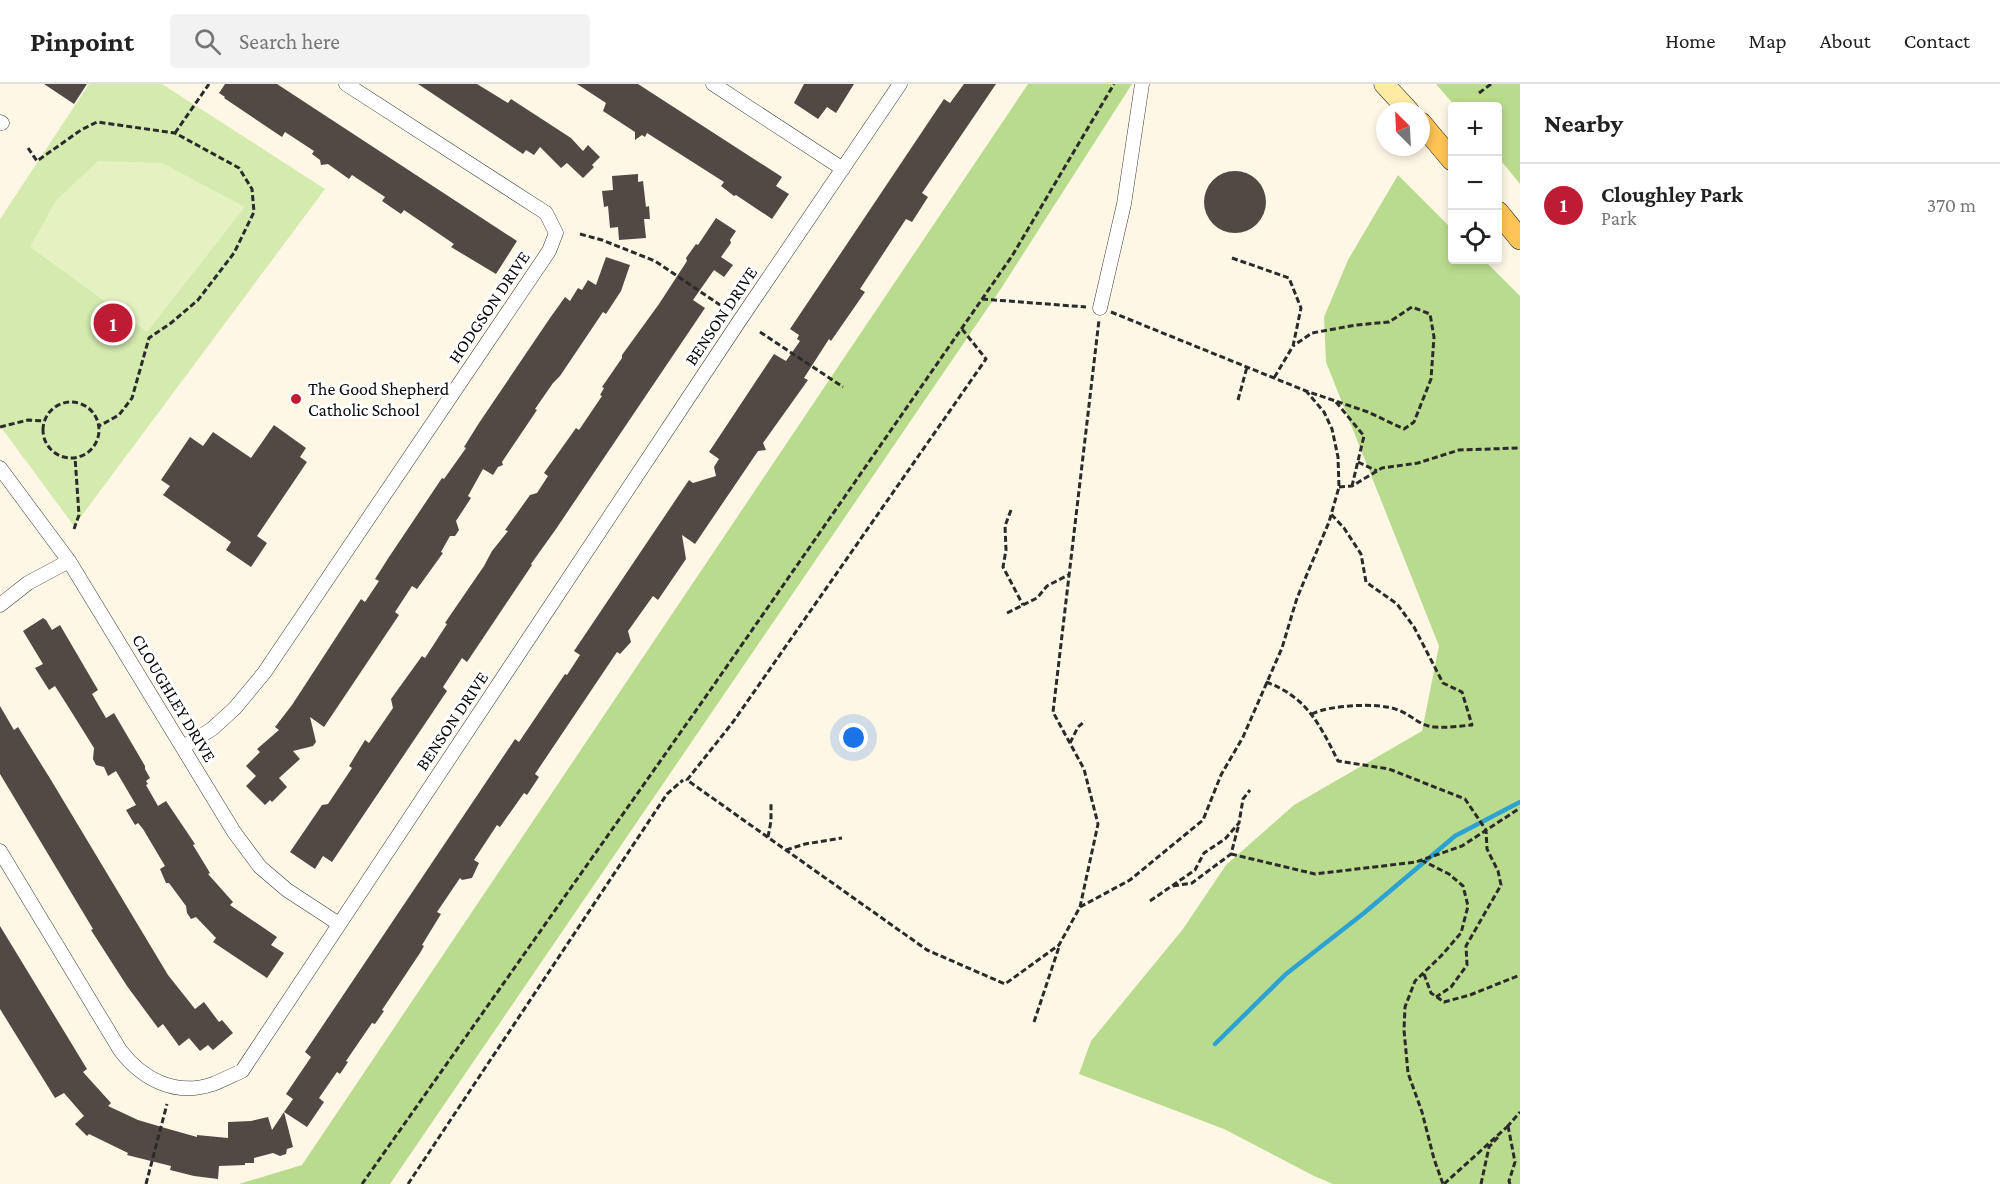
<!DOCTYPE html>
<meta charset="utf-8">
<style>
body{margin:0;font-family:"Crimson Pro",serif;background:#f2f2f2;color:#222}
.controls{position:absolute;right:18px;top:18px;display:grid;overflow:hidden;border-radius:6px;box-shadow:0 3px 9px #0003}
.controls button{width:54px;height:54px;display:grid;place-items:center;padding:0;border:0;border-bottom:2px solid #e0e0e0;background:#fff;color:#222;font:30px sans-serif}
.compass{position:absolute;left:1376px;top:18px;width:54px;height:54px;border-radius:50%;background:#fff;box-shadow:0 3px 9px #0003;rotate:336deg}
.you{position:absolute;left:854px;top:654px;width:21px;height:21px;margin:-15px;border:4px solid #fff;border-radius:50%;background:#1a73e8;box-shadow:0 0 0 9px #1a73e833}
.badge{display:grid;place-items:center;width:39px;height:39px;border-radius:50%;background:#be1c35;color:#fff;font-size:20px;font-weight:700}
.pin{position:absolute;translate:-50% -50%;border:3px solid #fff;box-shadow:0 2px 6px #0006}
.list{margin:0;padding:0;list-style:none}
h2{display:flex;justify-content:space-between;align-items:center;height:78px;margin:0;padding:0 24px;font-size:26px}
h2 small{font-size:20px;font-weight:400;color:#767676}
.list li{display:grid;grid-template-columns:39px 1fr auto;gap:18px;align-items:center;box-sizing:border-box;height:84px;padding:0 24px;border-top:2px solid #e0e0e0}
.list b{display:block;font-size:22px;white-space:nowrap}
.list p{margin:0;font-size:20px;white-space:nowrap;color:#767676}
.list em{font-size:20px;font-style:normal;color:#767676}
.icon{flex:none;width:33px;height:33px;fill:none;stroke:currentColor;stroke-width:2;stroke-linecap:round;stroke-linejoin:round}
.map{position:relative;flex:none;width:1520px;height:1100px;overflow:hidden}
header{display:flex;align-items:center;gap:36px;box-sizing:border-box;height:84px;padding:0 30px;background:#fff;border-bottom:2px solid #e0e0e0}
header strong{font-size:28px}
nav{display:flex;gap:33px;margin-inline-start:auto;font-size:21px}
.search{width:420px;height:54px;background:#f2f2f2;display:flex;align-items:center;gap:15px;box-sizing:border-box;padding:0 21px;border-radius:6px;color:#767676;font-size:22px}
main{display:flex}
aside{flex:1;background:#fff}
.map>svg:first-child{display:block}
.green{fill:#d4eaaf}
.forest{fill:#b9db8d}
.pitch{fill:#e5f1c1}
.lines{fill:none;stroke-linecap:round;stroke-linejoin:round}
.stream{stroke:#2ca2d3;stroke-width:4.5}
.building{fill:#524945}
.minor-casing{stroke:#3c3c3c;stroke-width:15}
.secondary-casing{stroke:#2b2b2b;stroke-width:21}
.primary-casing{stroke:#1a1a1a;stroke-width:22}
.path{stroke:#2b2b2b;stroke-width:3;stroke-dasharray:6 3;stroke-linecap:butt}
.minor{stroke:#fff;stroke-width:14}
.secondary{stroke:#ffeba1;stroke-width:20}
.primary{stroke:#ffc456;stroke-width:21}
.poi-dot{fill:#be1c35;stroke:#fff;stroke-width:2}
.labels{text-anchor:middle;stroke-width:6;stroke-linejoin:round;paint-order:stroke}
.street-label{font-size:18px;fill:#090909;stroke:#fff}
.poi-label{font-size:18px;fill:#090909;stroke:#fff;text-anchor:start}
</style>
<header>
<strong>Pinpoint</strong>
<div class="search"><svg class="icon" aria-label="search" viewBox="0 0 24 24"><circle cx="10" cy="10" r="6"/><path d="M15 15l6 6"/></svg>Search here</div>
<nav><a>Home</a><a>Map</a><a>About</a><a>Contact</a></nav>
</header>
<main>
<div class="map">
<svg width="1520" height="1100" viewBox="0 0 1520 1100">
<rect width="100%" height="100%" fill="#fff7e6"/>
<path class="green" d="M89,0H162L325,105L74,442L0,342V135Z"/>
<path class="forest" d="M1028,0H1132L1002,203L390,1100H239L302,1081Z
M1436,0H1520V100L1498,73V22H1455Z
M1398,91L1452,145V176H1484L1520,212V1100H1333L1314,1092L1224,1045L1079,990L1091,957L1183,845L1226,781L1294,721L1422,647L1439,562L1326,278L1324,233L1348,176Z"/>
<path class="pitch" d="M98,77L162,79L245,123L147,248L30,163L56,116Z"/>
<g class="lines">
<path class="stream" d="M1215,960L1286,890L1364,829L1455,752L1520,718"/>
</g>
<path class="building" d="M44,0H87L74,20Z
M225,0H277L517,157L496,190L451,163L454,160L404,126L401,130L382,117L385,113L352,91L349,95L328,80L321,81L320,76L312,70L314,67L285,48L282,53L224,14L225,13L219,9Z
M418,0H477L508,19L511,15L571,54L583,67L588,61L600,73L592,81L594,83L583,94L567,79L561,84L540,63L534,71L526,66L523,70Z
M577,0H638L782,93L776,102L789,110L772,135L736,111L734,112L721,102L724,98L647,49L645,53L642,51L635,56V48L603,27L606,19Z
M804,0H854L836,29L827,23L818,35L794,19Z
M964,0H996L922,109L928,113L912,138L906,135L860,205L865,208L831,257L829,255L804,294L808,296L763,359L766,366L758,367L695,460L682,451L686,475L658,516L653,512L628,547L631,558L620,570L617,568L535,690L539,693L527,711L524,709L500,743L497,741L474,776L479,779L472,794L462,796L460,794L437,828L441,830L422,861L424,862L420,869L382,926L384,927L375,940L372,939L346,977L348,978L340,990L337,988L319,1014L324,1018L307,1043L284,1028L293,1015L286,1010L311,973L305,968L515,655L519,658L565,590L567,591L580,571L574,567L689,396L693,399L716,392L714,383L719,375L709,368L774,270L786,277L800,257L797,255L799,251L790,245L944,15L950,19Z
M1204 118a31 31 0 1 1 62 0a31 31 0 1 1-62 0Z
M638,90V98L643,97L646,123L649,122L650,135H644L646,154L619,156L618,143L610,144L608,122L604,123L602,107L613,106L612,92Z
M716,134L736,147L730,156L731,159L721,173L733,181L724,193L714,186L693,216L705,224L556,445L531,480L532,481L467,578L462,574L443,603L447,607L332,778L323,772L315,785L290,768L322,721L328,720L352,684L349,682L365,656L369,659L393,624L391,615L422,572L425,574L447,540L445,539L449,533L484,482L492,467L508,447L505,446L530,411L537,409L548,392L544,389L576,344L579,346L602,312L600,311L604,304L602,303L622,274V271L659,220L687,177L686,174L696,160L698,161Z
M606,173L630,181L621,207L606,230L603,228L560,292L553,299L535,325L537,326L502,378L503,381L498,383L493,391L483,385L468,412L471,414L456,437L459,446L455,452H450L441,468L443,469L417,505L412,502L395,528L399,531L324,643L310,633L316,658L313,662L293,667L300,675L279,694L287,703L272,718L270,716L265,721L246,702L256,692L246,682L260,668L257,665L279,646L275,643L292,621L361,515L365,518L379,497L375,495L389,473L442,394L444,395L466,364L464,363L479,339L550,234L565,213L570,217L578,204L582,206L588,196L596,201Z
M274,341L306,364L300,373L307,378L257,452L267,459L251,483L226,466L231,458L163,411L170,402L161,396L190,353L203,362L213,348L251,374Z
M43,534L46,536L52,546L60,541L98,606L92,610L106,634L114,629L145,682V685L150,694L146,697L148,700L146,701L158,722L166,717L195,760L193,761L210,789L208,790L233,818L230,821L277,853L271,861L284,869L267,894L213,858L216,854L196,833L191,835L187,829L186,822L169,799H166L160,785L165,782L143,745L138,739L135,741L126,726L136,721L116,687L108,692L104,683L96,681L93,675L94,664L69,624L55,602L49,606L35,584L43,580L23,547Z
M0,622L14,646L18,643L51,696L168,891L195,925L204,918L219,938L222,936L233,949L213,966L208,961L200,967L189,954L179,962L163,940L158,944L127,902L91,846L93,845L0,690Z
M0,842L87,985L83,988L111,1019L108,1022L138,1036L165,1044L197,1053V1051L228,1054V1038L251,1037L268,1033L272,1046L284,1028L293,1063L287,1065L286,1070L280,1072L273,1069L254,1074V1079H245V1081L219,1082L218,1095L194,1092L170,1086L171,1082L127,1071L128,1069L89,1050L87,1052L75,1040L84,1032L64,1009L55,1014L0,925Z"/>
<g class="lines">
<g class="minor-casing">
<path id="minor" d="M713,0L843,85
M0,38L2,39
M1100,224L1124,120L1142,0
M0,384L69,477L234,748L260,783L287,806L339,840
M0,521L28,499L69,477
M183,663L212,645L235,624L264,589L549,167L556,149L546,129L346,0
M0,767L120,966C142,995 175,1013 213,1000C223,996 233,991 242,987L738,239L900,0"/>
</g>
<g class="secondary-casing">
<path id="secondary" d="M1384,0L1409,27"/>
</g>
<g class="primary-casing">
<path id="primary" d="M1421,39L1452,76
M1498,128L1520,155"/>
</g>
<path class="path" d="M1479,9L1491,0
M175,49L209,0
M28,64L37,77L81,46L97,38L175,49L239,84L252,105L254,128L234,169L198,216L171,239L149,254L132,314L119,331L99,342
M580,150L602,156L655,177L723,223
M1232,174L1289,194L1301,224L1293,262L1274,294
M982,215L1086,223
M1111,228L1306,307L1368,328L1404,345L1414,338L1431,295L1434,253L1430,230L1412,223L1389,238L1356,241L1312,249L1293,262
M962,245L986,275L733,638L687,696L927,866L1005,900L1059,861L1080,823L1098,740L1084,685L1053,628L1099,236
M760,248L843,303
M1238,316L1247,283
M1336,318L1364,352L1352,402
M43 346a28 28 0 1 1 56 0a28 28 0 1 1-56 0Z
M0,343L28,336L44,337
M1358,378L1377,387
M1339,403L1352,402L1382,384L1418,379L1459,366L1520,364
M1011,426L1005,442L1006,466L1003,483L1023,521
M74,445L79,431L75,373
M1007,529L1037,514L1047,502L1070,490
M1266,598C1307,613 1320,641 1338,677L1389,685L1465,715L1486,746L1487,765L1498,787L1501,801L1466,862L1467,881L1451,903L1436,913
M1312,630C1329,621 1380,618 1398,626C1412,631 1419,642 1435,643C1447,644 1460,642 1472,641L1462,608L1443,599L1414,543L1397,520L1366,498L1361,470L1344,444L1331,430
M1070,659L1078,643L1085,637
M768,753L771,737V718
M786,766L805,760L842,754
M1231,770L1315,790L1416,778L1462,762L1520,724
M1421,776L1449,790L1463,802L1468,822L1461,849L1441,872L1415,897L1405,923L1404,946L1408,989L1422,1028L1434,1075L1443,1100
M1173,802L1192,799L1231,770L1239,740
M1150,817L1195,786L1204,769L1225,755L1239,739L1243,715L1250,706
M1080,823L1130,796L1203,736L1221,691L1243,653L1282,564L1297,514L1329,438L1339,403L1338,373L1332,345L1324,328L1307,308
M1424,890L1431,909L1444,918L1470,911L1520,891
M1034,938L1059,863
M1508,1042L1515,1078L1509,1097L1510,1100
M1507,1043L1520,1028
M146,1100L167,1020
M362,1100L709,608L1012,172L1114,0
M408,1100L667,710L683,696
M1444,1100L1508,1042
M1481,1100L1489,1063L1499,1052"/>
<use href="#minor" class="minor"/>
<use href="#secondary" class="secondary"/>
<use href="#primary" class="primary"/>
</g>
<circle class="poi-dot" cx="296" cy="315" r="6"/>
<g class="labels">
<g class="street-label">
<text transform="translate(489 223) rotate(-56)" y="6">HODGSON DRIVE</text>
<text transform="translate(721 232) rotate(-56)" y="6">BENSON DRIVE</text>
<text transform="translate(174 614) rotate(59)" y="6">CLOUGHLEY DRIVE</text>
<text transform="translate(452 637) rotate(-56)" y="6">BENSON DRIVE</text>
</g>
<g class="poi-label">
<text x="308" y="311">The Good Shepherd<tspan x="308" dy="21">Catholic School</tspan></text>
</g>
</g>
</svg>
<div class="controls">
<button>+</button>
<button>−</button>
<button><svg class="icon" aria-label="locate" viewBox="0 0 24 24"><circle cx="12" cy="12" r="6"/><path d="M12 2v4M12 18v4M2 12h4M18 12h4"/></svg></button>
</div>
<svg class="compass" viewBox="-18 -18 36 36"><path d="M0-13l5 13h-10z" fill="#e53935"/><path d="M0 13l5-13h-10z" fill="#767676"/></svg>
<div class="you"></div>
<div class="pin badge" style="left:113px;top:239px">1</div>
</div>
<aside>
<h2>Nearby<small></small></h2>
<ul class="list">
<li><span class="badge">1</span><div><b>Cloughley Park</b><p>Park</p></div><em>370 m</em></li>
</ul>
</aside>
</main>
